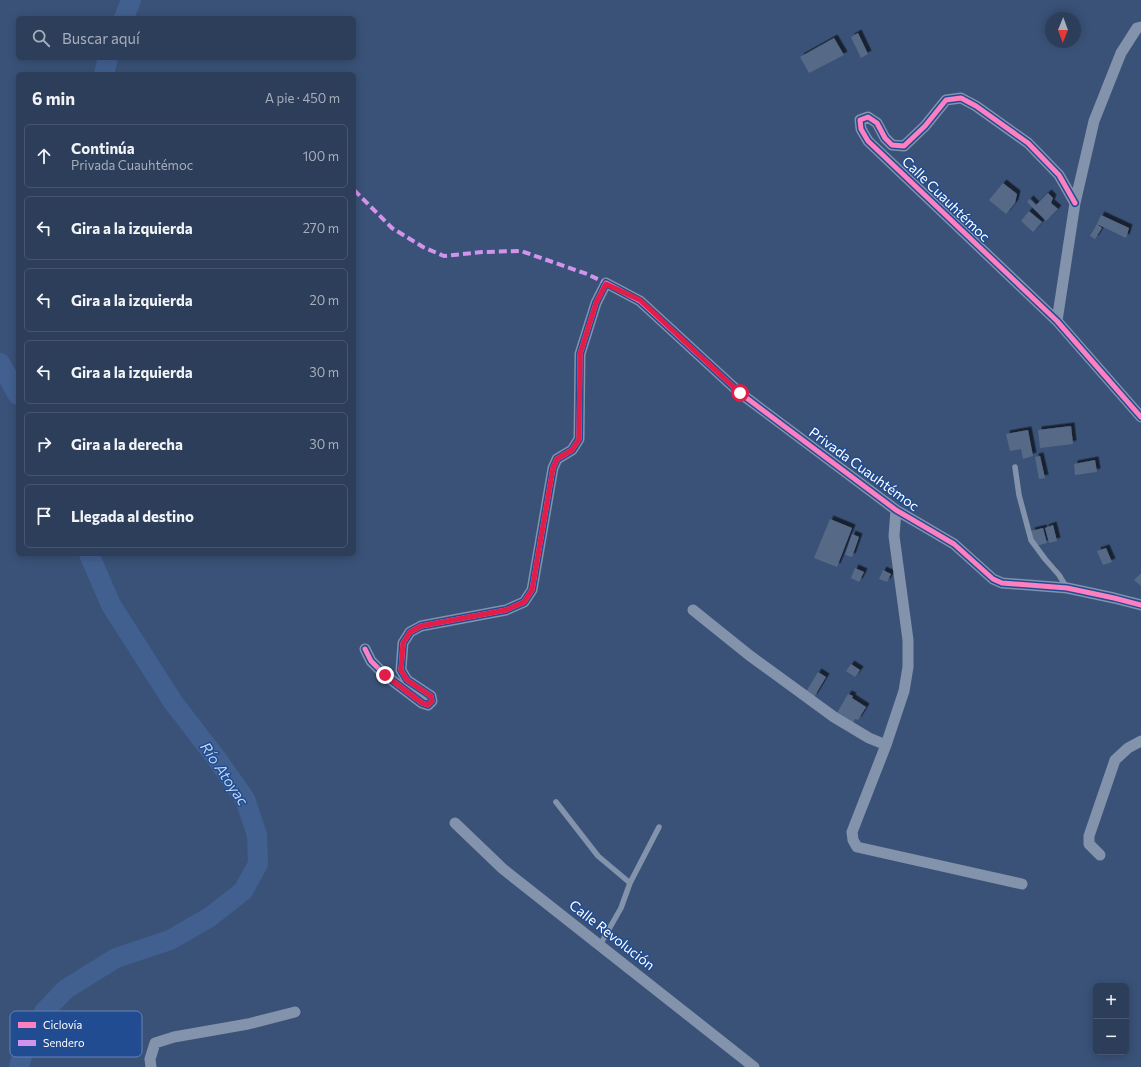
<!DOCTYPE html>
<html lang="es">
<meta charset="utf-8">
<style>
body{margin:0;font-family:Commissioner,sans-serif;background:#384963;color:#f1f3f6}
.controls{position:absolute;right:12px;bottom:12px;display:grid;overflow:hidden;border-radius:6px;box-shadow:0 2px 10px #0003}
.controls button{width:36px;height:36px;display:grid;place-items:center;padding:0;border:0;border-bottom:1px solid #485770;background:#2c3e5a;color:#f1f3f6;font:20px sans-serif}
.compass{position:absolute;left:1045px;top:12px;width:36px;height:36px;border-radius:50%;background:#2c3e5a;box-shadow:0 2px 10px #0003;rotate:181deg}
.stop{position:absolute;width:12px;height:12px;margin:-9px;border:3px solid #e11d48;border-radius:50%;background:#fff}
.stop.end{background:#e11d48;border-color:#fff;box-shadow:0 1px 4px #0008}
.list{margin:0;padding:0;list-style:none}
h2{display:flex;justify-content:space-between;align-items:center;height:52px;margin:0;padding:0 16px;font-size:17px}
h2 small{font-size:13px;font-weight:400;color:#a6aebb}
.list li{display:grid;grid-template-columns:26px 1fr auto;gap:12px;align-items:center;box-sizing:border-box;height:64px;margin:0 8px 8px;padding:0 8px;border:1px solid #485770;border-radius:6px}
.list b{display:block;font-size:15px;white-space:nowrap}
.list p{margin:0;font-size:13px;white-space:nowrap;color:#a6aebb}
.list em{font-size:13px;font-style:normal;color:#a6aebb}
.icon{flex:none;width:22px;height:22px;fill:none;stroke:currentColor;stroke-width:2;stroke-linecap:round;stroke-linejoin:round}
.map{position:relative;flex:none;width:1141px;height:1067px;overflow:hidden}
.search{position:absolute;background:#2c3e5a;box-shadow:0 2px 10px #0003;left:16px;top:16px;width:340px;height:44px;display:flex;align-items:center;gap:10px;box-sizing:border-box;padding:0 14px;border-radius:6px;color:#a6aebb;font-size:15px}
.panel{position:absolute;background:#2c3e5a;box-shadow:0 2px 10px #0003;left:16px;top:72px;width:340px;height:484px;border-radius:6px}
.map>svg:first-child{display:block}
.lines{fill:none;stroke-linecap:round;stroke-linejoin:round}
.river{stroke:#416090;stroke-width:20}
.building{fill:#576a87;filter:url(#shadow)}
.lane{stroke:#8293ab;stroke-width:5.5}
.street{stroke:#8293ab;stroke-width:11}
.quiet{stroke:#d193ec;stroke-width:4;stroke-dasharray:8 4;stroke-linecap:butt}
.cycleway-casing{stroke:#214c91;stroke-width:8}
.cycleway{stroke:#ff80c0;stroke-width:5}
.route{stroke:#e11d48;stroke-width:5}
.labels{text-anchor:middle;stroke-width:3;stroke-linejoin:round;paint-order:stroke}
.street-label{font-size:14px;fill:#fff;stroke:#214c91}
.water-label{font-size:15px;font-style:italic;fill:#bed4f4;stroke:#214c91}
.key{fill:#214c91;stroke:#6482b2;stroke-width:1}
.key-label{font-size:11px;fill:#fff}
</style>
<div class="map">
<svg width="1141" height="1067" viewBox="0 0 1141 1067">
<defs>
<filter id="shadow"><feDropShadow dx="3.5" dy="-3.5" stdDeviation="0" flood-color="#0009"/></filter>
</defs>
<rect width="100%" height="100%" fill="#3a5278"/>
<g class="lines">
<path class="river" d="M124,18L131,0
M104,74L108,58
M0,363L18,395
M19,1067L22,1055L44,1012L66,989L116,958L170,940L210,917L243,891L258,864L257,835L245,799L217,759L173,702L111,605L89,554"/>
</g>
<path class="building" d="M858,33L868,54L861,58L851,37Z
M834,38L844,55L809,73L800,57Z
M1003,183L1017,194L1015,203L1006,214L989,200Z
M1048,193L1053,198L1051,203L1058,209L1046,221L1027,202L1030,199L1036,205Z
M1029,211L1042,222L1033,232L1021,221Z
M1101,215L1129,228L1126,238L1097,224Z
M1097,224L1102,228L1095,239L1090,236Z
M1071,426L1073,444L1040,448L1038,430Z
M1028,430L1033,456L1023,459L1021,449L1010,451L1006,434Z
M1040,456L1045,478L1039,479L1035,457Z
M1095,460L1097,472L1075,475L1074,464Z
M830,519L852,528L837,567L814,558Z
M1053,525L1057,541L1049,543L1045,528Z
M1043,528L1047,543L1036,546L1031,531Z
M852,534L859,537L852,557L845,555Z
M1106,548L1112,562L1103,565L1097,551Z
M855,568L864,572L859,582L851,578Z
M883,570L891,574L887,582L879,579Z
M1141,573V586L1134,580Z
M851,664L860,670L855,677L846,671Z
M818,672L826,677L814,697L806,692Z
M848,694L853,696L852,698L866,707L858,720L855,719L853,723L837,713Z"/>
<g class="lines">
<path class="lane" d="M1015,467L1019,495L1031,540L1045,559L1059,575L1067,588
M556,802L598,856L630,883
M600,945L621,908L630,883L659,827"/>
<path class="street" d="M1075,203L1059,175L1028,143L976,106L961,98L946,100L925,126L904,146L892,145L885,138L877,123L868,117L860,120L861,129L868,141L1057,321L1141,417
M1057,321L1075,203L1094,121L1121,53L1137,28L1141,27
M896,510L894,536L908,640V667L904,691L886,745L852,832L853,840L857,847L1022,884
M693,610L749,655L834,717L869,738L886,745
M365,649L371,661L385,675L422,703L428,705L432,701L431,696L407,680L401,670L403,643L410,632L421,626L506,610L524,602L532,590L553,468L557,459L572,450L579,439L580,354L596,303L606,283L640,301L740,393L896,510L954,544L993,579L1002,583L1067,588L1114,598L1141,605
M455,823L503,869L754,1067
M1100,855L1089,844V836L1115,760L1128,748L1141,741
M151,1067L150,1059L155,1043L174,1037L248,1024L295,1012"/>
<path class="quiet" d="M354,190L392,228L423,247L444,256L482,252L521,251L587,274L606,283"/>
<g class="cycleway-casing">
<path id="cycleway" d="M1075,203L1059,175L1028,143L976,106L961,98L946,100L925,126L904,146L892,145L885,138L877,123L868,117L860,120L861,129L868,141L1057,321L1141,417
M365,649L371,661L385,675L422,703L428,705L432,701L431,696L407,680L401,670L403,643L410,632L421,626L506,610L524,602L532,590L553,468L557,459L572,450L579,439L580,354L596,303L606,283L640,301L740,393L896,510L954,544L993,579L1002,583L1067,588L1114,598L1141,605"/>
</g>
<use href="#cycleway" class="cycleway"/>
</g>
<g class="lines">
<path class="route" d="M385,675L422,703L428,705L432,701L431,696L407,680L401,670L403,643L410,632L421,626L506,610L524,602L532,590L553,468L557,459L572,450L579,439L580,354L596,303L606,284L640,300L740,393"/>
</g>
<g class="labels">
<g class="street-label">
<text transform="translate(946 199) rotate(44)" y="5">Calle Cuauhtémoc</text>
<text transform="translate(864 469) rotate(36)" y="5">Privada Cuauhtémoc</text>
<text transform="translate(612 935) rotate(38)" y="5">Calle Revolución</text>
</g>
<g class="water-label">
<text transform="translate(224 774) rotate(56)" y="5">Río Atoyac</text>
</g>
</g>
<rect x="10" y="1011" width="132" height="46" rx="6" class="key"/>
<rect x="18" y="1022" width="18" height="6" fill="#ff80c0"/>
<rect x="18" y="1040" width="18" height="6" fill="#d193ec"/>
<g class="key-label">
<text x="43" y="1029">Ciclovía</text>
<text x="43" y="1047">Sendero</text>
</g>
</svg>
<div class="controls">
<button>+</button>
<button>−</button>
</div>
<svg class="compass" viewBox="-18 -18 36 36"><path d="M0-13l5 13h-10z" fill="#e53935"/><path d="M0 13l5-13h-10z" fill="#a6aebb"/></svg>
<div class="stop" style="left:740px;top:393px"></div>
<div class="stop end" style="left:385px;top:675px"></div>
<div class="search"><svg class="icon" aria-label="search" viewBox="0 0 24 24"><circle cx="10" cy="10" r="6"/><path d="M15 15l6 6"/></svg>Buscar aquí</div>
<section class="panel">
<h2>6 min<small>A pie · 450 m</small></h2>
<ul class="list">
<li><svg class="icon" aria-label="ahead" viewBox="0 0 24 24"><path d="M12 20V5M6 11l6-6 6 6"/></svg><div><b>Continúa</b><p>Privada Cuauhtémoc</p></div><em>100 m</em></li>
<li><svg class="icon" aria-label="left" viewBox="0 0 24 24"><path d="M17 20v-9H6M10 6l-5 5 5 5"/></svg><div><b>Gira a la izquierda</b></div><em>270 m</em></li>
<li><svg class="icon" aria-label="left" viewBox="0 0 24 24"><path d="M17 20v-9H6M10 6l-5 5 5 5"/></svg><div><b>Gira a la izquierda</b></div><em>20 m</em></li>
<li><svg class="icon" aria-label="left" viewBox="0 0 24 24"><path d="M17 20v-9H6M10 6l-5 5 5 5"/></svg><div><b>Gira a la izquierda</b></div><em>30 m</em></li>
<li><svg class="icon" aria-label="right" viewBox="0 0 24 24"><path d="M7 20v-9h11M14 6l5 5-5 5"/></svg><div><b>Gira a la derecha</b></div><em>30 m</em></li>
<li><svg class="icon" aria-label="arrive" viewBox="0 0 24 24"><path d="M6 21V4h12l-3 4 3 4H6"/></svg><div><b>Llegada al destino</b></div></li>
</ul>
</section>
</div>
